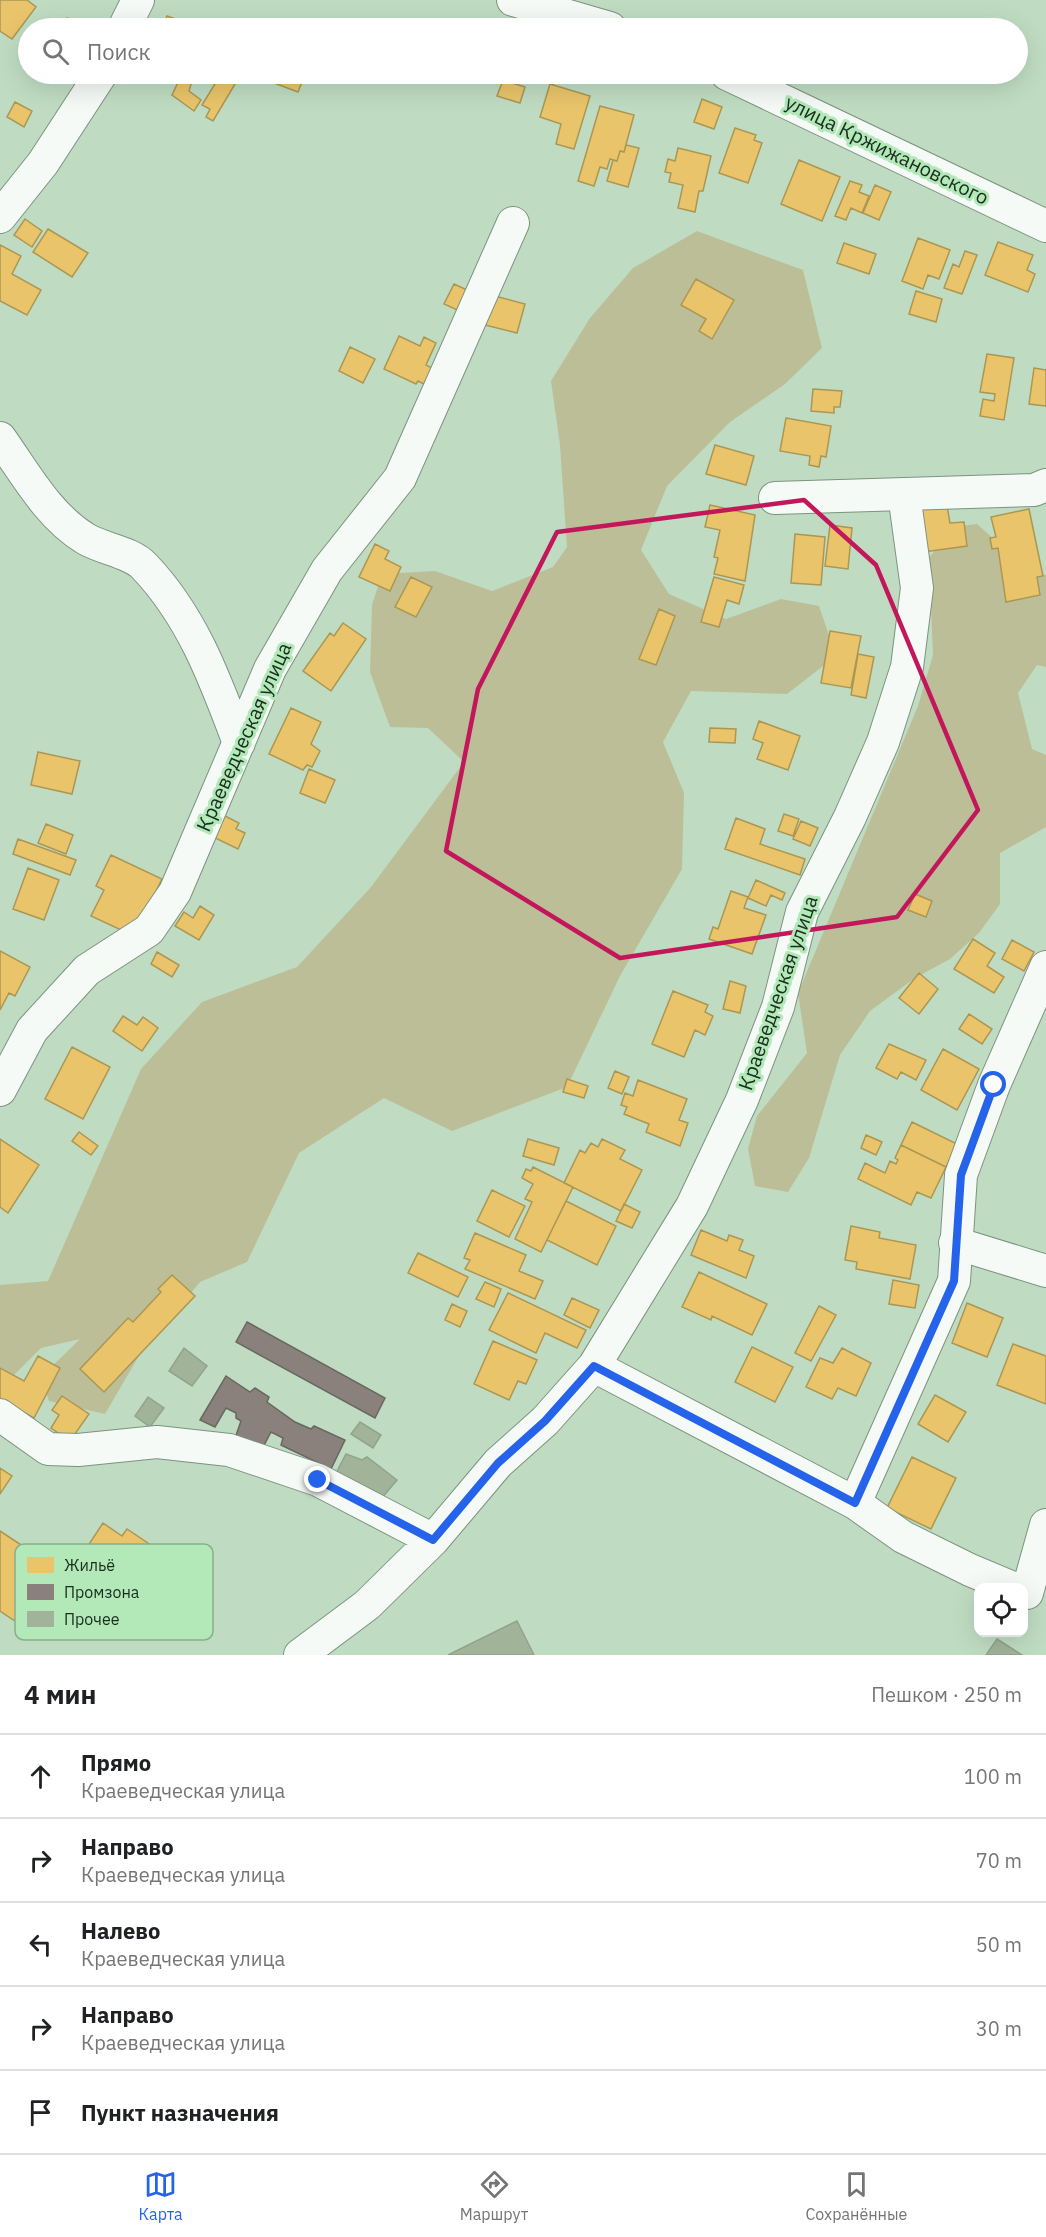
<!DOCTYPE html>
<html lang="ru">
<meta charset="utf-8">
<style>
body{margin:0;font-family:"IBM Plex Sans",sans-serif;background:#f2f2f2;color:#202124}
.controls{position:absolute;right:18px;bottom:18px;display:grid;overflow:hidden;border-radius:12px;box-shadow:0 6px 24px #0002}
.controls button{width:54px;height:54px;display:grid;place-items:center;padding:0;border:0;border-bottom:2px solid #e0e0e0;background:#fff;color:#202124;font:30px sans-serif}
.stop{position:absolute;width:18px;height:18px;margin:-14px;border:4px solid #2563eb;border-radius:50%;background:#fff}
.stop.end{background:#2563eb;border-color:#fff;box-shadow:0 2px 6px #0008}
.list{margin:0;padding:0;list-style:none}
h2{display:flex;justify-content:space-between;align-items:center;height:78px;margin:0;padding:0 24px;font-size:26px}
h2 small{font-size:20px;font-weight:400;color:#757577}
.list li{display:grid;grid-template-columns:39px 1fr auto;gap:18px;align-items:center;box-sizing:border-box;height:84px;padding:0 24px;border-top:2px solid #e0e0e0}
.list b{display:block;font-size:22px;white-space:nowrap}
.list p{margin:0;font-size:20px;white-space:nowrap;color:#757577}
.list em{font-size:20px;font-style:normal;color:#757577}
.icon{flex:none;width:33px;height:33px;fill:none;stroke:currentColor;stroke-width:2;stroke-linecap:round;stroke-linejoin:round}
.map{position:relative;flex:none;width:1046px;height:1655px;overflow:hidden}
.search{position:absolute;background:#fff;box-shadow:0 6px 24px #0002;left:18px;right:18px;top:18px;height:66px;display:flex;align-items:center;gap:15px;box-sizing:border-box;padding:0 21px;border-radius:33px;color:#757577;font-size:22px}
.sheet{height:498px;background:#fff}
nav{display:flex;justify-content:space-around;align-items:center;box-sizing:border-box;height:84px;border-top:2px solid #e0e0e0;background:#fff;font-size:16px;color:#757577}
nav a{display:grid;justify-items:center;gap:3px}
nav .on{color:#2563eb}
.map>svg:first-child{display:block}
.green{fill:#bcbe98}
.homes{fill:#e9c46a;stroke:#ab9753;stroke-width:1.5}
.industry{fill:#8a817c;stroke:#686860;stroke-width:1.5}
.building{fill:#a1b49a;stroke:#91a38c;stroke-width:1.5}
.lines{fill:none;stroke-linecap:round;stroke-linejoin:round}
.minor-casing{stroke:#7c937f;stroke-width:34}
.minor{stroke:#f5faf6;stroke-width:32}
.route{stroke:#2563eb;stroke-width:8}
.marked{fill:none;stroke:#c2185b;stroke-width:4.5;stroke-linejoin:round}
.labels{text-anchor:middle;stroke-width:6;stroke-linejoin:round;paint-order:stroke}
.street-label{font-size:20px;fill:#192e1d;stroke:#b3e8b9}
.key{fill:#b3e8b9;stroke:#85b08a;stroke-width:1.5}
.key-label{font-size:16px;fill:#192e1d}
</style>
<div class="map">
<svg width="1046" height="1655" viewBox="0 0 1046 1655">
<rect width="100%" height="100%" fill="#bfdcc2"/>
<path class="green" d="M697,231L803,270L822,348L785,384L730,422L667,486L641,550L669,594L726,619L781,599L819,606L836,656L787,694L691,691L663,742L684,793L682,869L620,976L567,1087L452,1131L384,1098L299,1153L247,1262L200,1282L140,1354L105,1414L49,1401L41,1377L80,1339L41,1348L14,1375L0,1371V1285L48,1281L141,1069L202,1002L297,967L371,887L464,762L428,728L390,727L370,672L372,605L382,574L435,571L492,591L553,567L567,547L560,445L551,381L590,318L633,268Z
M977,524L996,541L1009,575H1046V667L1037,665L1018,693L1032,749L1046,755V827L1000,853V904L979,933L950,959L915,978L870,1011L840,1055L809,1158L788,1192L755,1186L748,1149L757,1116L807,1053L798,993L918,706L933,655L929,558L953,527Z"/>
<path class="homes" d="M0,0H27L36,7L12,39L0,31Z
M167,16L187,23L185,28H162Z
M67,18L91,28H62Z
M143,74H165L161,83L142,75Z
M221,74H241L213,121L206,117L210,109L202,105Z
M250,74H305L298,92Z
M350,74H386L384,82Z
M181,76L192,81L189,91L201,100L194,111L172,95Z
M503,80L525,87L520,103L497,96Z
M550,84L590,96L574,149L556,144L561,124L540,117Z
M702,99L722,107L714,129L694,122Z
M15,102L32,111L24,127L7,117Z
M600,106L634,115L624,152L620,151L617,161L610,159L607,169L600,167L594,186L578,181Z
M735,128L756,135L754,140L762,143L748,183L719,173Z
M626,145L639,148L628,187L607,181L613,160L617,161L620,151L624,152Z
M678,148L711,156L703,191H699L695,212L678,208L683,185L669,182L671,173L665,172L668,159L675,161Z
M799,160L840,177L822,221L781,204Z
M850,181L862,185L859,192L869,196L862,213L851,208L846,220L835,216Z
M875,185L891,192L879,220L863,213Z
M25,219L42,231L32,247L14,235Z
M48,229L88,253L72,277L33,252Z
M918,238L950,250L939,279L928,275L923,289L902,281Z
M998,242L1033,255L1027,270L1035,274L1028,292L985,275Z
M844,243L876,254L869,274L837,263Z
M0,245L21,256L12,274L41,290L27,315L0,301Z
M965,251L977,255L962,294L944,288L953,264L959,267Z
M696,279L734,300L712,339L699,331L706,319L681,305Z
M454,284L476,294L466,314L444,304Z
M916,291L942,299L936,322L909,314Z
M487,294L525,304L517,333L477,323Z
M399,336L420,346L424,337L436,343L426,365L432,368L424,384L418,381L416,384L384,369Z
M350,347L375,359L363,383L339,371Z
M987,354L1014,358L1004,420L980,416L983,399L994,401L995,394L980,392Z
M1034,368L1046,370V406L1029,404Z
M813,389L842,391L840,407H834V413L811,411Z
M786,418L831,426L826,457L821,456L819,467L809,465L810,456L780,451Z
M715,445L754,456L746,485L706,474Z
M710,505L755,515L745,581L714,574L718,558L714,557L720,530L705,527Z
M947,506L950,523L964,522L967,546L916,553L910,511Z
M1029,509L1043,576L1037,577L1040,595L1006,602L998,548L992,549L990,538L996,537L991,517Z
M830,525L852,528L848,569L825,566Z
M795,534L825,537L821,585L791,583Z
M375,544L389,551L385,559L401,567L390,591L359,577Z
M411,577L432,587L416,617L395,607Z
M714,577L744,585L739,604L727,600L719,627L701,622Z
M659,609L675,616L656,665L639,659Z
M343,623L366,639L331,691L303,671L330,633L334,636Z
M830,631L861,636L851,688L821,683Z
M858,654L874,657L866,698L851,695Z
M291,708L321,722L311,744L320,751L312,767L307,765L303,770L269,754Z
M759,721L800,736L788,770L757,759L763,743L753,739Z
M710,728L736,729L735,743L709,742Z
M38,752L80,761L72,794L31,785Z
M309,769L335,780L325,803L300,793Z
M221,814L239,823L236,829L245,833L238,849L211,836Z
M784,814L799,819L793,836L778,831Z
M736,818L765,829L760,844L805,859L800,875L725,849Z
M801,821L818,828L810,846L793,839Z
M46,824L73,835L66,854L38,843Z
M18,839L76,860L70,875L13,854Z
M111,855L162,879L134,936L91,916L104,890L96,886Z
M28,868L59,880L44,920L13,909Z
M756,880L785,893L782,900L771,895L766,906L748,898Z
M731,891L748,897L744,908L766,915L752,954L709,939L713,927L718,929Z
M915,894L932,901L926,917L908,910Z
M200,906L214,915L199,940L175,926L184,912L193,918Z
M973,939L995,953L987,966L1004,977L994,993L954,969Z
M1012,940L1034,952L1024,971L1002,959Z
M0,951L30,967L15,996L9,993L0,1010Z
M157,952L179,965L172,977L151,964Z
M919,973L938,989L919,1014L899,998Z
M730,981L746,986L740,1013L723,1009Z
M673,991L708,1005L705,1012L713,1016L705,1035L695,1030L684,1057L652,1044Z
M969,1014L992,1029L982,1044L959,1029Z
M123,1016L137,1025L143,1017L158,1028L142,1051L113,1031Z
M889,1044L926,1060L916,1080L901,1072L897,1079L876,1068Z
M72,1047L110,1067L83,1119L45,1099Z
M943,1049L979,1069L957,1110L921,1090Z
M615,1071L629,1077L622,1094L608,1088Z
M567,1079L588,1086L584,1098L563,1092Z
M638,1080L687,1099L679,1120L688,1123L680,1146L646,1132L649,1124L624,1114L627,1107L621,1105L625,1093L633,1096Z
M912,1122L957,1144L946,1167L901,1145Z
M79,1132L98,1146L91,1155L72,1141Z
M866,1135L882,1142L876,1155L861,1148Z
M0,1139L39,1165L8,1213L0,1207Z
M528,1139L559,1148L554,1165L523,1156Z
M602,1139L625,1150L620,1159L642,1170L621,1211L564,1183L580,1150L585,1153L591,1143L598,1147Z
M901,1145L946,1167L931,1198L917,1192L911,1205L858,1179L865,1163L885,1173L890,1161L896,1164L898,1160L895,1158Z
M533,1167L573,1187L541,1252L515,1239L532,1202L525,1199L533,1184L522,1178L526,1169L531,1171Z
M492,1190L525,1206L509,1237L477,1221Z
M566,1201L616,1226L597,1265L547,1240Z
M624,1204L640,1212L632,1228L616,1221Z
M851,1226L880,1232L879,1238L916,1245L910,1279L856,1269L857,1262L845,1260Z
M701,1230L727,1241L729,1235L743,1240L739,1250L754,1256L746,1278L691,1255Z
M475,1233L526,1255L519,1271L543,1281L535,1299L465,1269L470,1260L464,1258Z
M418,1253L468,1277L458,1297L408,1273Z
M699,1272L767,1304L752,1335L712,1316L711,1320L682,1307Z
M172,1275L195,1296L104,1392L80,1369L128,1318L133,1322L161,1292L158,1289Z
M893,1280L919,1285L915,1308L889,1304Z
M485,1282L501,1289L494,1307L476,1299Z
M508,1293L586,1330L577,1348L545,1333L536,1353L489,1330Z
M572,1298L599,1310L590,1328L564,1315Z
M967,1303L1003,1318L987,1357L952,1343Z
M452,1304L467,1311L460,1327L445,1320Z
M819,1306L836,1315L811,1361L795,1353Z
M493,1341L537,1360L526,1384L518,1381L509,1400L474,1384Z
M1013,1344L1046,1356V1404L997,1385Z
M752,1347L793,1367L775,1402L735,1382Z
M842,1348L871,1363L856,1396L838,1388L832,1399L806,1387L820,1358L833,1363Z
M38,1356L60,1368L34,1418L0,1400V1368L24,1381Z
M935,1395L966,1412L948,1442L918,1424Z
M62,1396L89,1414L70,1441L51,1428L59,1415L52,1410Z
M912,1457L956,1478L931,1529L887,1508Z
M0,1468L12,1476L0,1494Z
M103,1523L122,1536L127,1529L176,1562L172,1568L181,1574L145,1629L71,1581L36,1635L0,1611V1531L68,1576Z"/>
<path class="industry" d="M247,1322L385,1398L375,1418L236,1342Z
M226,1376L250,1392L255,1388L269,1397L267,1402L295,1422L311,1429L314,1426L345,1440L331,1469L281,1445L283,1438L271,1432L260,1453L234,1441L241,1421L236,1418V1413L226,1408L215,1427L200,1420Z"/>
<path class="building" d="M184,1348L207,1366L192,1386L169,1371Z
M148,1397L164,1408L150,1427L135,1416Z
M360,1422L381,1435L373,1448L351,1434Z
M346,1454L362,1460L367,1457L397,1480L381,1499L334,1477Z
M517,1621L534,1655H448Z
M997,1639L1022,1655H986Z"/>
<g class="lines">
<g class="minor-casing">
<path id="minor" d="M513,0L610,28
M124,28L138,0
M727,74L1046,226
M0,217L43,163L101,74
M0,438C25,473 48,516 86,539C103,549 131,552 144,566C192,616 215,679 239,743
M775,498L1034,490L1046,485
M0,1090L32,1030L87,970L149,930L175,892L270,669L327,570L400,478L513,223
M955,1243L1046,1271
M594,1366L855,1503L903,1537L970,1570L1013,1588
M0,1415L48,1449L78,1450L157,1442L229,1450L318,1480L433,1540
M855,1503L954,1281L961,1175L994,1085L1046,967
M1027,1593L1046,1525
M300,1655L367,1605L433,1540L498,1463L545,1421L594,1366L692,1206L742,1100L778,1007L802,912L850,817L883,742L907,667L917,588L904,494"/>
</g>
<use href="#minor" class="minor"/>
</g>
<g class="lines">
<path class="route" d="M318,1480L433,1540L498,1463L545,1421L594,1366L855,1503L954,1281L961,1175L994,1085"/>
</g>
<path class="marked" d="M804,500L876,565L978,810L897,917L620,958L446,851L478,689L557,532Z"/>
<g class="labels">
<g class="street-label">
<text transform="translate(887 150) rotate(26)" y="7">улица Кржижановского</text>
<text transform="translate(244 737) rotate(-66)" y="7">Краеведческая улица</text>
<text transform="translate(778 993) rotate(-71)" y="7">Краеведческая улица</text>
</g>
</g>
<rect x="15" y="1544" width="198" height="96" rx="9" class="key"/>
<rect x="27" y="1557" width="27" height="16" fill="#e9c46a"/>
<rect x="27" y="1584" width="27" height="16" fill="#8a817c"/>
<rect x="27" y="1611" width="27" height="16" fill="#a1b49a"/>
<g class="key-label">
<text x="64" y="1571">Жильё</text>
<text x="64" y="1598">Промзона</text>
<text x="64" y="1625">Прочее</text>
</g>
</svg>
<div class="controls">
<button><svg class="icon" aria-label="locate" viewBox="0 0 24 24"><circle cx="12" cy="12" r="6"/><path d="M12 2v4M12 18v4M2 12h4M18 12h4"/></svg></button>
</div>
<div class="stop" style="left:994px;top:1085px"></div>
<div class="stop end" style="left:318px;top:1480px"></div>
<div class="search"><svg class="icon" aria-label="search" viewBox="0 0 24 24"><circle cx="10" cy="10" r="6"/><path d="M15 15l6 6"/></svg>Поиск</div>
</div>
<section class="sheet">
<h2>4 мин<small>Пешком · 250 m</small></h2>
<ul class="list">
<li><svg class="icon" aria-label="ahead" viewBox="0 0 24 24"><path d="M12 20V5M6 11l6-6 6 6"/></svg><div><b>Прямо</b><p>Краеведческая улица</p></div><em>100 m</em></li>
<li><svg class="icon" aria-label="right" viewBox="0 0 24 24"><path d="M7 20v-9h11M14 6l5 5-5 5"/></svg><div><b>Направо</b><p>Краеведческая улица</p></div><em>70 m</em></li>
<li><svg class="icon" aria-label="left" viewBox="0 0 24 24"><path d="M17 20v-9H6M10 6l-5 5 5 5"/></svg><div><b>Налево</b><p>Краеведческая улица</p></div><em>50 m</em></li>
<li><svg class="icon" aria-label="right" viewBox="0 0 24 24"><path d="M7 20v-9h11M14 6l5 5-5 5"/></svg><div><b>Направо</b><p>Краеведческая улица</p></div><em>30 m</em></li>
<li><svg class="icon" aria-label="arrive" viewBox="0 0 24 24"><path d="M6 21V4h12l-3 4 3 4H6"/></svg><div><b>Пункт назначения</b></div></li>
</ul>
</section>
<nav>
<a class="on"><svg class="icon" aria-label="map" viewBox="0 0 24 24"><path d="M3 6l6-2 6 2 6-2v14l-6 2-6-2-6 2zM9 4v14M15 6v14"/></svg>Карта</a>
<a><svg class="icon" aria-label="directions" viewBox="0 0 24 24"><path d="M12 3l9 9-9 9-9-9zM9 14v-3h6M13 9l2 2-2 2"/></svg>Маршрут</a>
<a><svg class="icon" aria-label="saved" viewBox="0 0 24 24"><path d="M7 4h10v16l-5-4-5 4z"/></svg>Сохранённые</a>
</nav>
